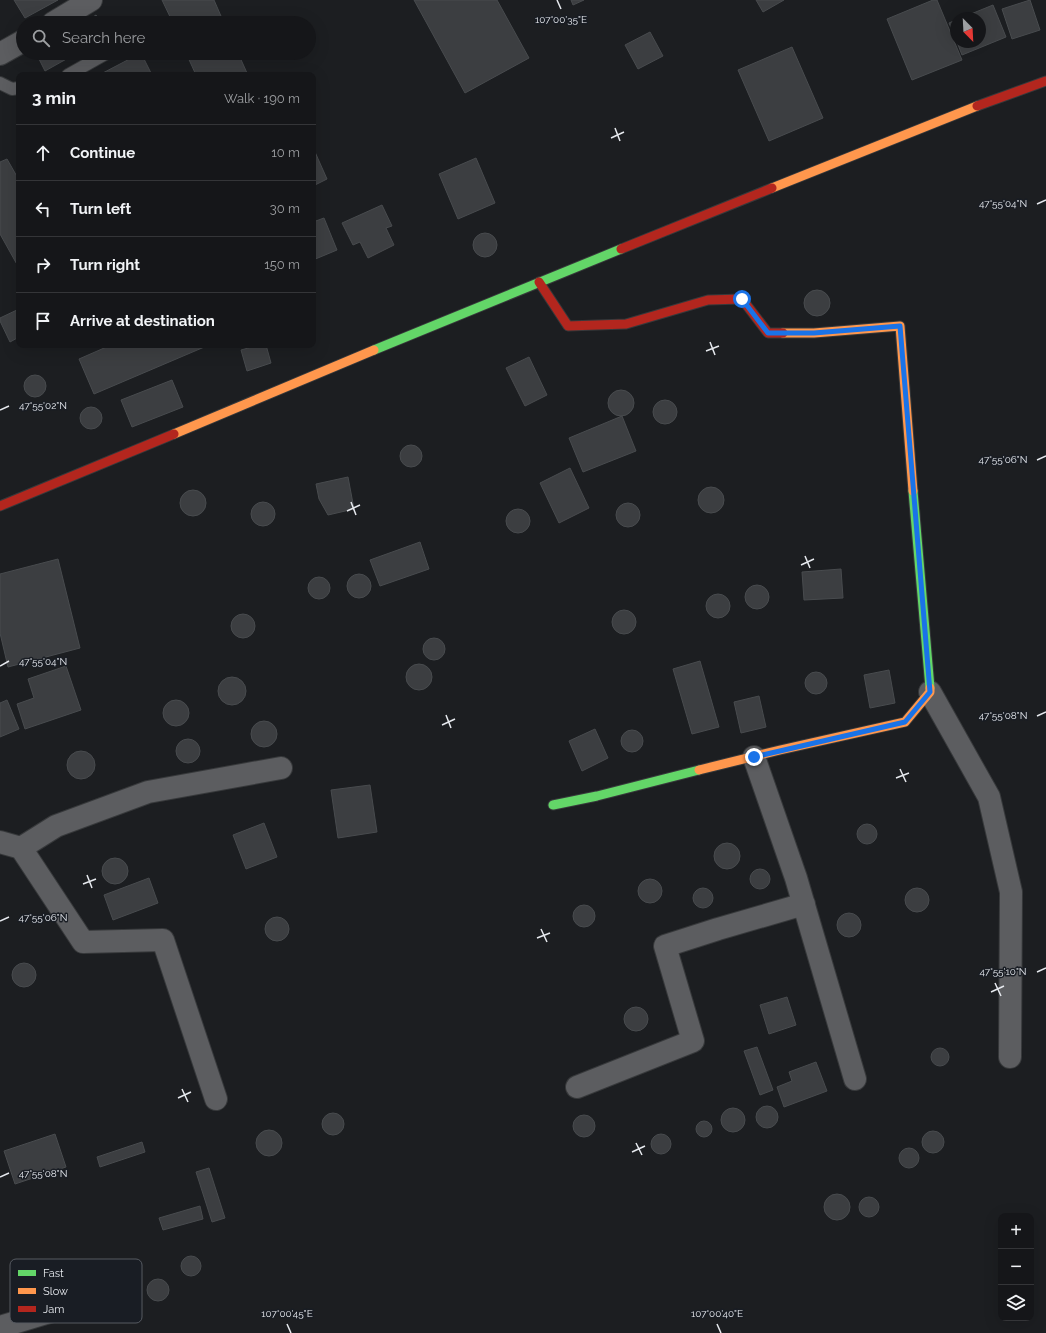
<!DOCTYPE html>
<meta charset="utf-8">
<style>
body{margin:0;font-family:Raleway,sans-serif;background:#1e1f22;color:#f1f3f6}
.controls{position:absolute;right:12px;bottom:12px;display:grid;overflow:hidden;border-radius:8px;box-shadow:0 4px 16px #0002}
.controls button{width:36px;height:36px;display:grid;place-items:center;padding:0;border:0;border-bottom:1px solid #343538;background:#151619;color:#f1f3f6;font:20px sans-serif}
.compass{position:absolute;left:950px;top:12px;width:36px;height:36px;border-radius:50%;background:#151619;box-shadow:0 4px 16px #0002;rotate:156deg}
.stop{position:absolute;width:12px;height:12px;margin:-9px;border:3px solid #1a73e8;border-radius:50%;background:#fff}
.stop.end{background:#1a73e8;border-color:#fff;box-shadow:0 1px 4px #0008}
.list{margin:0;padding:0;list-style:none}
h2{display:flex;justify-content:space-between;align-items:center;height:52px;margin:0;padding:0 16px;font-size:17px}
h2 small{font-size:13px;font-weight:400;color:#9d9fa2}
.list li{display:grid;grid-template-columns:26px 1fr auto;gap:12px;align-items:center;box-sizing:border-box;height:56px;padding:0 16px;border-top:1px solid #343538}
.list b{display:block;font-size:15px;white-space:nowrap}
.list em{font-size:13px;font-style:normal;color:#9d9fa2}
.icon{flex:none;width:22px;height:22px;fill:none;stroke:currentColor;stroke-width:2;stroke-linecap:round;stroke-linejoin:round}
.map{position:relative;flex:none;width:1046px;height:1333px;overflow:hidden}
.search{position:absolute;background:#151619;box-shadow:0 4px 16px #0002;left:16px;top:16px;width:300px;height:44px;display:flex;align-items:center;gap:10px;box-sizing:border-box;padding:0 14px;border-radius:22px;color:#9d9fa2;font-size:15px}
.panel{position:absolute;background:#151619;box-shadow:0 4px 16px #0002;left:16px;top:72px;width:300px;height:276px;border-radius:8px}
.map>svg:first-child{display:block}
.building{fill:#3c3e41;stroke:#484b4e}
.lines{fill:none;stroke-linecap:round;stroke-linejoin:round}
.lane-casing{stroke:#37393b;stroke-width:14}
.street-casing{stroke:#37393b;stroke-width:24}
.fast-casing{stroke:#37393b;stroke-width:11}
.slow-casing{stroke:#37393b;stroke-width:11}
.jam-casing{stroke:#37393b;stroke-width:11}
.lane{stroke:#5c5d60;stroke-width:12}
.street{stroke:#5c5d60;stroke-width:22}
.fast{stroke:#63d668;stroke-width:9}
.slow{stroke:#ff974d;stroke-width:9}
.jam{stroke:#b3261e;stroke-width:9}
.route{stroke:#1a73e8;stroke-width:5}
.ticks{fill:none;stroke:#e6e9ee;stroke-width:1.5}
.key{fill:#191d24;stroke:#565a61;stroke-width:1}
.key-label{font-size:11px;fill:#e6e9ee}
.ticks-label{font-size:10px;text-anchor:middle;fill:#e6e9ee;stroke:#191d24;stroke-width:3;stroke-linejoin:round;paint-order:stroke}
</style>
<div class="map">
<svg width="1046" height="1333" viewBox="0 0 1046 1333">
<rect width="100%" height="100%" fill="#1c1e21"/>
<path class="building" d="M14,0H58L25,18Z
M162,0H214L224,23H173Z
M414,0H497L529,58L465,93Z
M571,0H584L573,5Z
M756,0H784L763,12Z
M933,0H937L962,60L912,80L887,19Z
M1030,0L1040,30L1012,39L1002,9Z
M993,5L1006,37L962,55L957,42H980V18H961Z
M96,15L101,23H84Z
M956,20V39L949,23Z
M650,32L663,56L638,69L625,45Z
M792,47L823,118L769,141L738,70Z
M36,53H68L70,57L45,71Z
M141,53L152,75H99Z
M186,53H238L247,73L242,75H196Z
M315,152L327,179L313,186V153Z
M476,158L495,203L458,219L439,174Z
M7,159L19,180V268L0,234V162Z
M382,205L392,226L386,228L394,245L368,258L360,242L353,245L342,223Z
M324,218L337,250L313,260V222Z
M473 245a12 12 0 1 1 24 0a12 12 0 1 1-24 0Z
M804 303a13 13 0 1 1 26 0a13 13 0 1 1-26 0Z
M19,309V337L10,342L0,321V318Z
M111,345H209L94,394L79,359Z
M259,345H266L271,363L247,371L241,350Z
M529,357L547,395L525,406L506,368Z
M24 386a11 11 0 1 1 22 0a11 11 0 1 1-22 0Z
M172,380L183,407L132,427L121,400Z
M608 403a13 13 0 1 1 26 0a13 13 0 1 1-26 0Z
M653 412a12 12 0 1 1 24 0a12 12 0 1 1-24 0Z
M80 418a11 11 0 1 1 22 0a11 11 0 1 1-22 0Z
M622,416L636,451L583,472L569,438Z
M400 456a11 11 0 1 1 22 0a11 11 0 1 1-22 0Z
M570,468L589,508L559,523L540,483Z
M348,477L354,509L328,515L319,499L316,484Z
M698 500a13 13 0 1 1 26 0a13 13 0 1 1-26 0Z
M180 503a13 13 0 1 1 26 0a13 13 0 1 1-26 0Z
M251 514a12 12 0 1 1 24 0a12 12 0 1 1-24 0Z
M616 515a12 12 0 1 1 24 0a12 12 0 1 1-24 0Z
M506 521a12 12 0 1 1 24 0a12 12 0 1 1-24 0Z
M420,542L429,569L380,586L370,560Z
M58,559L80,648L8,667L0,633V574Z
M841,569L843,598L804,600L802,572Z
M347 586a12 12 0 1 1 24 0a12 12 0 1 1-24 0Z
M308 588a11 11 0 1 1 22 0a11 11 0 1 1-22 0Z
M745 597a12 12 0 1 1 24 0a12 12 0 1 1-24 0Z
M706 606a12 12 0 1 1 24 0a12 12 0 1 1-24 0Z
M612 622a12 12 0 1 1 24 0a12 12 0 1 1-24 0Z
M231 626a12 12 0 1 1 24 0a12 12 0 1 1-24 0Z
M423 649a11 11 0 1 1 22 0a11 11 0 1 1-22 0Z
M700,661L719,727L692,734L673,669Z
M406 677a13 13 0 1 1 26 0a13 13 0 1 1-26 0Z
M66,666L81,710L25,729L17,704L34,698L28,679Z
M889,670L895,703L870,708L864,675Z
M805 683a11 11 0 1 1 22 0a11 11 0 1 1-22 0Z
M218 691a14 14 0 1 1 28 0a14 14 0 1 1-28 0Z
M759,696L766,727L741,733L734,702Z
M163 713a13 13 0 1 1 26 0a13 13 0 1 1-26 0Z
M7,700L19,729L0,737V703Z
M251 734a13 13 0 1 1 26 0a13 13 0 1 1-26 0Z
M595,729L608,758L582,771L569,741Z
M621 741a11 11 0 1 1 22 0a11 11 0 1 1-22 0Z
M176 751a12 12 0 1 1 24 0a12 12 0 1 1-24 0Z
M67 765a14 14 0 1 1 28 0a14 14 0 1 1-28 0Z
M370,785L377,832L338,838L331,790Z
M264,823L277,857L246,869L233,835Z
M857 834a10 10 0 1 1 20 0a10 10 0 1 1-20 0Z
M714 856a13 13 0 1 1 26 0a13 13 0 1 1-26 0Z
M102 871a13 13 0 1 1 26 0a13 13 0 1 1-26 0Z
M750 879a10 10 0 1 1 20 0a10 10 0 1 1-20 0Z
M149,878L158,903L113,920L104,895Z
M638 891a12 12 0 1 1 24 0a12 12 0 1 1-24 0Z
M905 900a12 12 0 1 1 24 0a12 12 0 1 1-24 0Z
M693 898a10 10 0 1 1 20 0a10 10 0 1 1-20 0Z
M573 916a11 11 0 1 1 22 0a11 11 0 1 1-22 0Z
M837 925a12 12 0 1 1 24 0a12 12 0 1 1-24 0Z
M265 929a12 12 0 1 1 24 0a12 12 0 1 1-24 0Z
M12 975a12 12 0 1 1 24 0a12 12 0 1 1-24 0Z
M787,997L796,1025L769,1034L760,1005Z
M624 1019a12 12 0 1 1 24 0a12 12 0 1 1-24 0Z
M757,1047L773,1090L760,1095L744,1051Z
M931 1057a9 9 0 1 1 18 0a9 9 0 1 1-18 0Z
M816,1062L827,1091L784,1107L777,1087L792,1081L789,1072Z
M756 1117a11 11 0 1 1 22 0a11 11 0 1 1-22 0Z
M721 1120a12 12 0 1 1 24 0a12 12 0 1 1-24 0Z
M322 1124a11 11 0 1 1 22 0a11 11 0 1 1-22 0Z
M573 1126a11 11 0 1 1 22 0a11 11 0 1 1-22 0Z
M696 1129a8 8 0 1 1 16 0a8 8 0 1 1-16 0Z
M256 1143a13 13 0 1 1 26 0a13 13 0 1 1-26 0Z
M922 1142a11 11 0 1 1 22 0a11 11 0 1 1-22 0Z
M651 1144a10 10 0 1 1 20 0a10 10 0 1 1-20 0Z
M55,1134L66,1167L15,1184L4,1151Z
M142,1142L145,1152L100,1167L97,1157Z
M899 1158a10 10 0 1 1 20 0a10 10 0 1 1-20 0Z
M209,1168L225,1218L212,1222L196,1172Z
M824 1207a13 13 0 1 1 26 0a13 13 0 1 1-26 0Z
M859 1207a10 10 0 1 1 20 0a10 10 0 1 1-20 0Z
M200,1206L203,1219L163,1230L159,1218Z
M181 1266a10 10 0 1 1 20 0a10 10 0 1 1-20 0Z
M147 1290a11 11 0 1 1 22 0a11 11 0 1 1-22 0Z"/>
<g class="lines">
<g class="lane-casing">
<path id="lane" d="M68,75L107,53
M0,83L12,89L19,88"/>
</g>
<g class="street-casing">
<path id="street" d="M53,23L91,0
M0,54L23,41
M930,692L989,797L1011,892L1010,1057
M754,757L796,878L855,1079
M0,842L21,848L83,942L163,940L216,1099
M21,848L56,826L148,792L281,768
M577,1087L693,1041L665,946L718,929L804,904
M0,1327L102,1296"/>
</g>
<g class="fast-casing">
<path id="fast" d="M374,350L621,249
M913,491L930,688
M553,805L597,796L699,770"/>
</g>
<g class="slow-casing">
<path id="slow" d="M772,188L977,106
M783,333H814L900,326L913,491
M174,434L374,350
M699,770L780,750L905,722L930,692V688"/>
</g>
<g class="jam-casing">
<path id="jam" d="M977,106L1046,81
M621,249L772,188
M539,282L568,326L626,324L708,300L742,299L768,333H783
M0,506L174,434"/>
</g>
<use href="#lane" class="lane"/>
<use href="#street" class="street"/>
<use href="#fast" class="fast"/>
<use href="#slow" class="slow"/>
<use href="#jam" class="jam"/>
</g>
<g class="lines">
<path class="route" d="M742,299L768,333H814L900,326L930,692L905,722L754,757"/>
</g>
<path class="ticks" d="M557,0L561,9M615,128L620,141M611,138L624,132M1037,204L1046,200M710,342L715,355M706,351L719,346M0,410L9,406M1037,460L1046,456M351,502L356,515M347,511L360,505M805,556L810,568M801,565L814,559M0,666L9,661M446,715L451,728M1037,716L1046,712M442,725L455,719M900,769L906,782M896,778L909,773M87,875L92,888M83,884L96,879M0,921L9,917M541,929L547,942M537,938L550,933M1037,972L1046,968M995,983L1001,996M991,992L1004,986M182,1089L188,1102M178,1098L191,1092M636,1143L642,1155M632,1152L645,1146M0,1177L9,1173M287,1324L291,1333M717,1324L721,1333"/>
<rect x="10" y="1259" width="132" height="64" rx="6" class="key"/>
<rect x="18" y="1270" width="18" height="6" fill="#63d668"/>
<rect x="18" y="1288" width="18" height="6" fill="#ff974d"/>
<rect x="18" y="1306" width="18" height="6" fill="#b3261e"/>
<g class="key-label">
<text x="43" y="1277">Fast</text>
<text x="43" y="1295">Slow</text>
<text x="43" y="1313">Jam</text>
</g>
<g class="ticks-label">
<text x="561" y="23">107°00'35"E</text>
<text x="1003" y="207">47°55'04"N</text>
<text x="43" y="409">47°55'02"N</text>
<text x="1003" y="463">47°55'06"N</text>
<text x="43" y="665">47°55'04"N</text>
<text x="1003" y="719">47°55'08"N</text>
<text x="43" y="921">47°55'06"N</text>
<text x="1003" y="975">47°55'10"N</text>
<text x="43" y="1177">47°55'08"N</text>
<text x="287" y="1317">107°00'45"E</text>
<text x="717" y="1317">107°00'40"E</text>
</g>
</svg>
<div class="controls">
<button>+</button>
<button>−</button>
<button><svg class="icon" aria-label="layers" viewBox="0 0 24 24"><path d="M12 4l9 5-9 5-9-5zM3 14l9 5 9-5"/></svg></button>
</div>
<svg class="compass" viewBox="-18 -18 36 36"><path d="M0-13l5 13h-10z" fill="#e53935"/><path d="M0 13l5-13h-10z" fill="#9d9fa2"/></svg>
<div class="stop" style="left:742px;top:299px"></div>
<div class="stop end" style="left:754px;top:757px"></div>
<div class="search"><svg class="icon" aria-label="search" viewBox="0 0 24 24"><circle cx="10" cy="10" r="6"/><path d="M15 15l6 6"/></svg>Search here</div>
<section class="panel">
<h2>3 min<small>Walk · 190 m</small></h2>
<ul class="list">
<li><svg class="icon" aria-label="ahead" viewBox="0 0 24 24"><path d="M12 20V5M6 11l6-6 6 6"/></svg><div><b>Continue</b></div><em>10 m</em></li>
<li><svg class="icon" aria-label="left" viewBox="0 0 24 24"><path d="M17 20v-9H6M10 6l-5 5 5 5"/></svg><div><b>Turn left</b></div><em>30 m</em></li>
<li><svg class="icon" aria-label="right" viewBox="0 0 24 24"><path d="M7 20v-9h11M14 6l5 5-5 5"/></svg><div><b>Turn right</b></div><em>150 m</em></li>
<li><svg class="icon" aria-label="arrive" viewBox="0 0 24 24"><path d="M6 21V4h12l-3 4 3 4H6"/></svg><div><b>Arrive at destination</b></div></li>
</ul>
</section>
</div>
